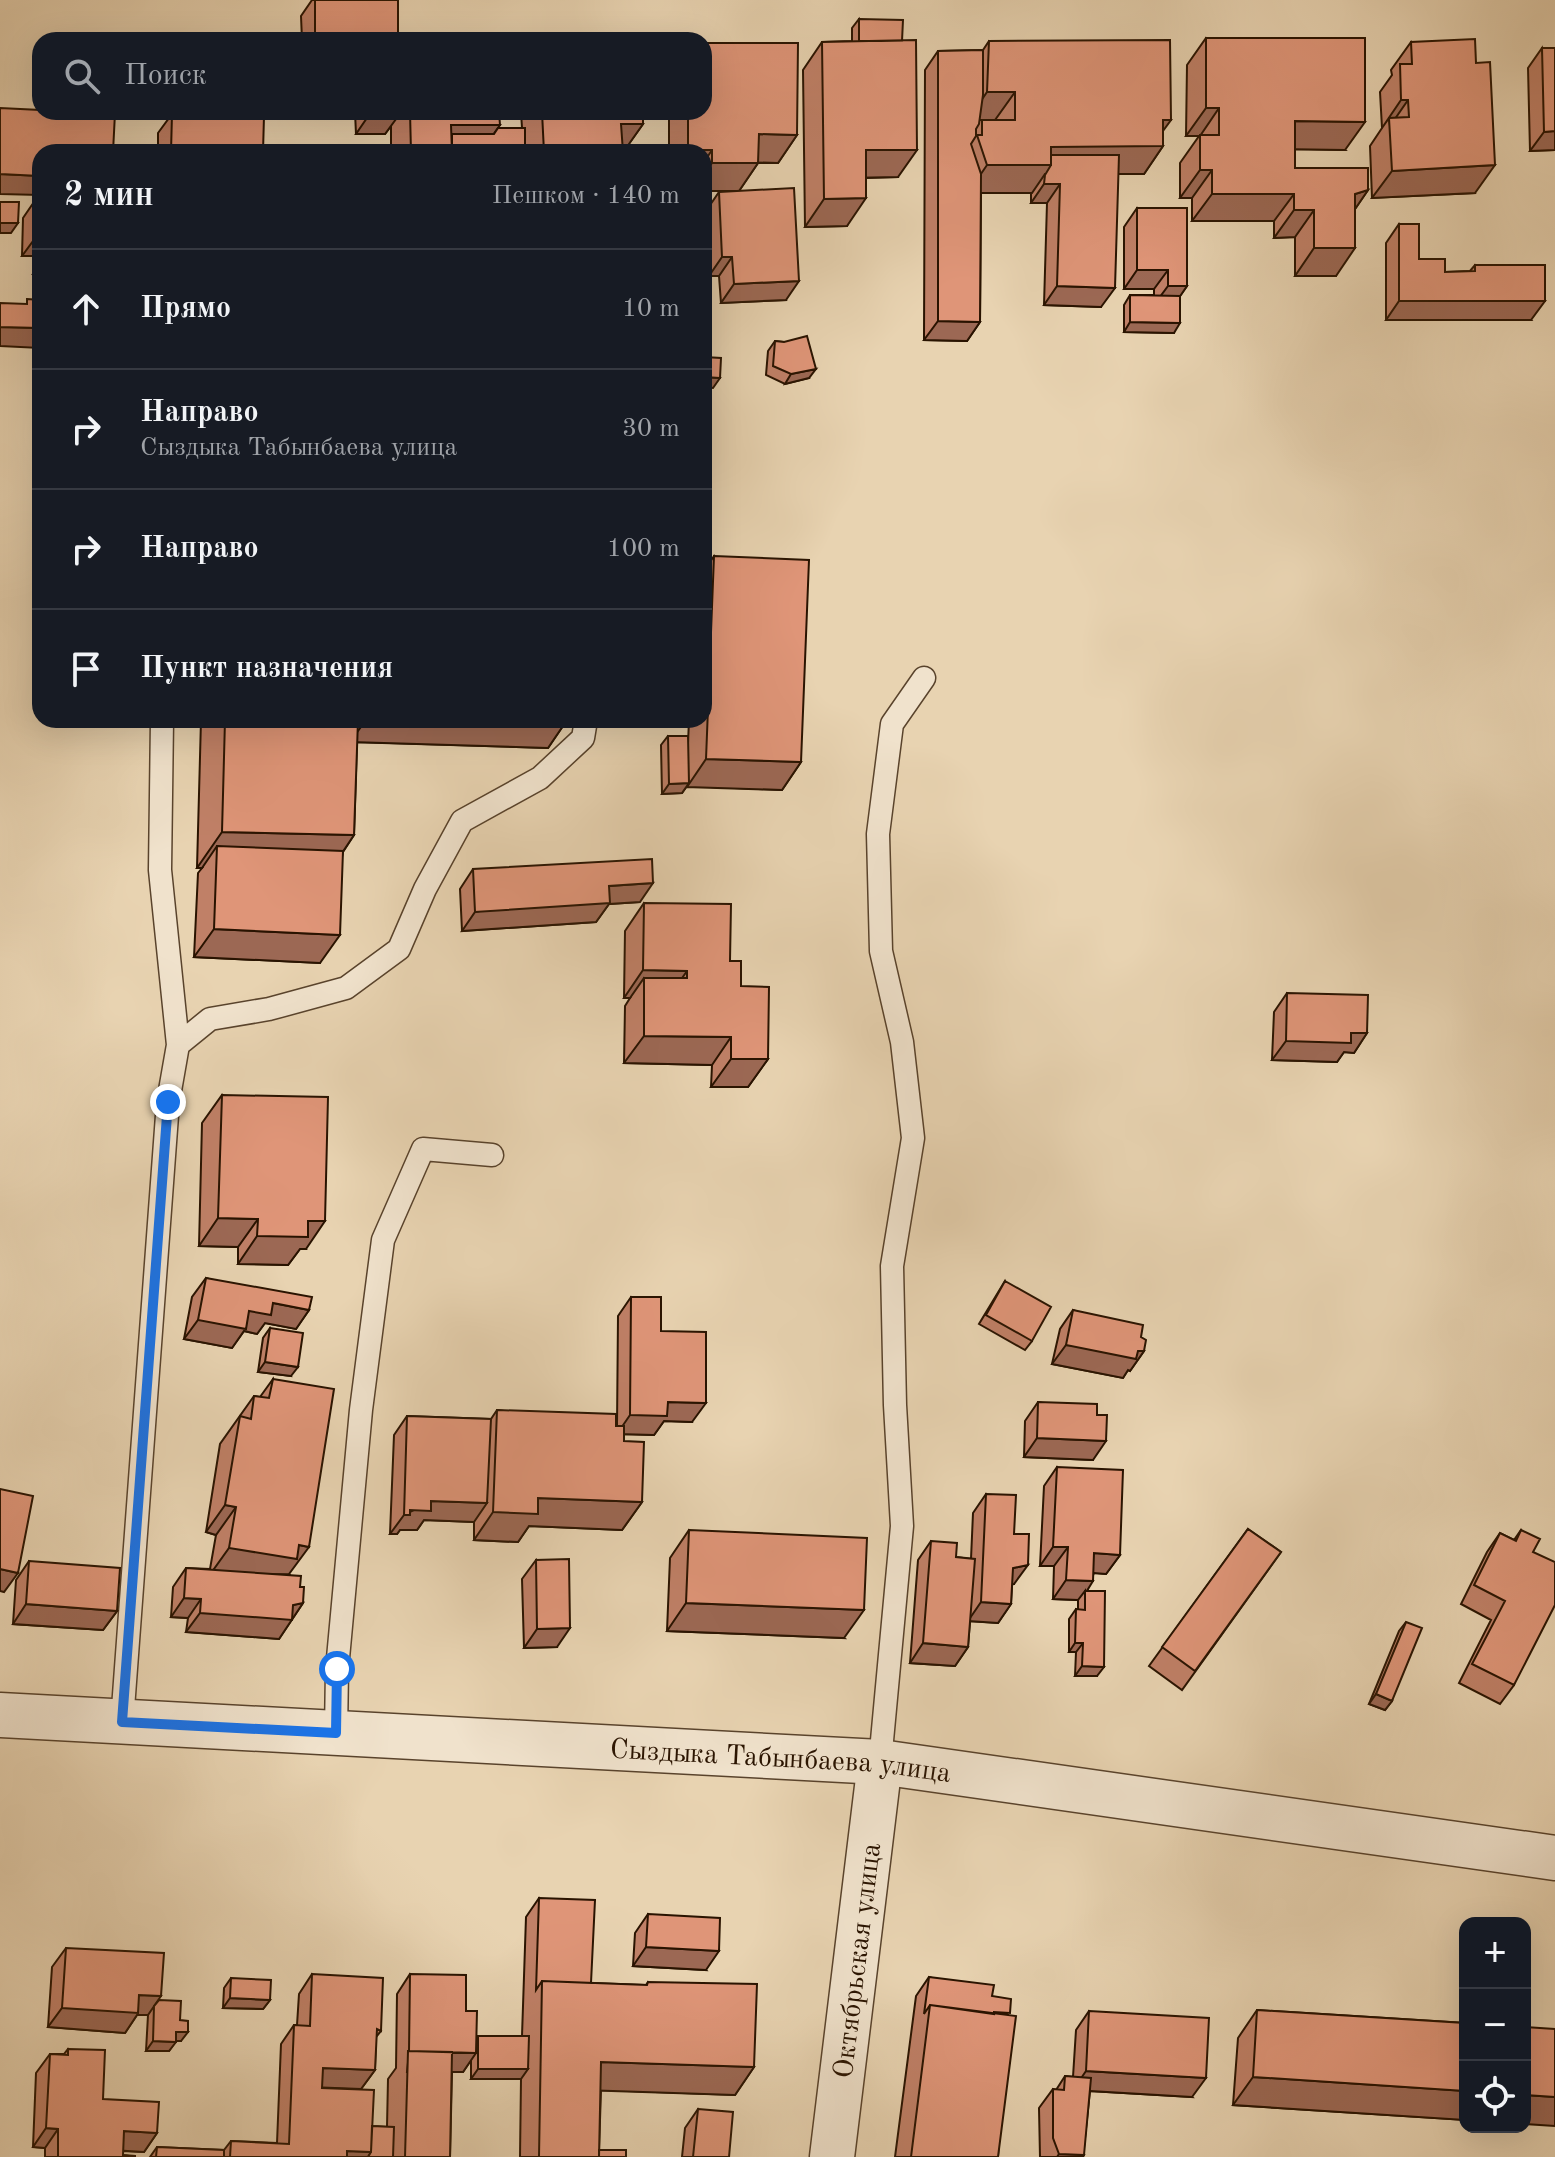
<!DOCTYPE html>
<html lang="ru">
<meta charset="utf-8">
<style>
body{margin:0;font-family:"Old Standard TT",serif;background:#242831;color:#f1f3f6}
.controls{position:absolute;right:24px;bottom:24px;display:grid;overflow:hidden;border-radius:16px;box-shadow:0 8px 32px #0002}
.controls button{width:72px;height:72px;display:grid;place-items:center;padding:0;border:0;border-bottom:2px solid #363941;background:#171b24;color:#f1f3f6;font:40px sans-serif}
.stop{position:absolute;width:24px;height:24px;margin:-18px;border:6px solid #1a73e8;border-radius:50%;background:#fff}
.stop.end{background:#1a73e8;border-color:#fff;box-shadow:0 2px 8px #0008}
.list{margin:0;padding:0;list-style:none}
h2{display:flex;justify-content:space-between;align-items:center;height:104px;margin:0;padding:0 32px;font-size:34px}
h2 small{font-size:26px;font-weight:400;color:#9ea1a6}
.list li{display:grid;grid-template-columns:52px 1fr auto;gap:24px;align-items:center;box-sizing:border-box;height:120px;padding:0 32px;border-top:2px solid #363941}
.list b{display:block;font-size:30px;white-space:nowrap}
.list p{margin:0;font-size:26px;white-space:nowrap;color:#9ea1a6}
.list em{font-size:26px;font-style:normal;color:#9ea1a6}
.icon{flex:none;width:44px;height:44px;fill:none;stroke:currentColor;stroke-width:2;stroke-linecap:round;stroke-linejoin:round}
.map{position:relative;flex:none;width:1555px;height:2157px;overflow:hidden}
.search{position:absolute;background:#171b24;box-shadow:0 8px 32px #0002;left:32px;top:32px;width:680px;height:88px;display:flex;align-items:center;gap:20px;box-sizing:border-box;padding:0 28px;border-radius:24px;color:#9ea1a6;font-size:30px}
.panel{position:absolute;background:#171b24;box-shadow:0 8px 32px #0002;left:32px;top:144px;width:680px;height:584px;border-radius:24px}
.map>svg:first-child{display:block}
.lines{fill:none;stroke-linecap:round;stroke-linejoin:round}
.service-casing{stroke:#59432c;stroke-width:25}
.minor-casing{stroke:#59432c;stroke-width:47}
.tertiary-casing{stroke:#59432c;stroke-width:47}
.service{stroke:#f0e2cc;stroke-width:22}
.minor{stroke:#f0e2cc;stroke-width:44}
.tertiary{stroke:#f0e2cc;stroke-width:44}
.wall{fill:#c08067;stroke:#291300;stroke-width:2}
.shaded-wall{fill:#9c6854;stroke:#291300;stroke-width:2}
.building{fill:#df9578;stroke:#291300;stroke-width:2}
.route{stroke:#1a73e8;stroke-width:10}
.labels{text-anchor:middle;stroke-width:7;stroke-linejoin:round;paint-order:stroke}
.street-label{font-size:28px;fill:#291300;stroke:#f0e2cc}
</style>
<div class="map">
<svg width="1555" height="2157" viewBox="0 0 1555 2157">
<rect width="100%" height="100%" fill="#e8d3b1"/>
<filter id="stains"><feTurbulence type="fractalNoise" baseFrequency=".0025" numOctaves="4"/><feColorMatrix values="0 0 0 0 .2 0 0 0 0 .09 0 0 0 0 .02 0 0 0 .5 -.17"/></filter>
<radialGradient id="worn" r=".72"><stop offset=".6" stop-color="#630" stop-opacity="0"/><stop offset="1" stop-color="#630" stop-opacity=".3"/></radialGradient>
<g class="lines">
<g class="service-casing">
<path id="service" d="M178,1045L210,1019L269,1009L346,988L399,949L425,889L462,821L540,778L583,738L586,720
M122,1722L168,1102L178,1045L160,870L162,720
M336,1733L337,1669L361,1410L383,1240L423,1149L492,1155
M880,1762L902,1526L895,1405L892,1266L913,1138L902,1042L881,951L878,834L892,724L924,678"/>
</g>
<g class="minor-casing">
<g id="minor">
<path id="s1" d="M832,2157L880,1762"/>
</g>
</g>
<g class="tertiary-casing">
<g id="tertiary">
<path id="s2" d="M0,1715L880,1762L1555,1858"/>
</g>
</g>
<use href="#service" class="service"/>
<use href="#minor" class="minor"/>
<use href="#tertiary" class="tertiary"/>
</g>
<path class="wall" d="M312,0H398V40H302L301,16Z
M859,19L898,177L866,178L847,226L805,227L803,70L822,42L852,41V28Z
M1206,38L1345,150L1295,149V168L1368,190L1355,209L1336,276H1295V237L1274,238V221H1192V198H1180V163L1199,136H1186L1187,65Z
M989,41L1163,130V146L1144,174H1118L1101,307L1044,305L1047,203H1031V193H981L980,322L967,341L924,340L925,70L938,51L983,50Z
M1411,42L1475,193L1372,198L1370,146L1382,128L1380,92L1392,75L1391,70Z
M1542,48L1555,150L1530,151L1528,68Z
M355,112H499L498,128H522L521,112H643V124L623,152H391V126L385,134H356Z
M669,112H704L797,135L778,163H758L739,191L786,300L721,303L719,276H709L706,211L719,192L728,191H704V152H669Z
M172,114L263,152H158V133Z
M36,199H40V274H33V256H22L23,218Z
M1137,208L1187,286L1180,296L1174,333L1124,332V305L1130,295H1154V289H1124V227Z
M1399,224L1419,259L1445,272L1470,271L1475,265L1531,320H1386V243Z
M775,341L784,342L809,378L785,384L766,375L768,351Z
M714,556L801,762L782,790L687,786L682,793L662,794L661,745L668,736L688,743L689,720H704V571Z
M201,720H567L548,748L357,742L354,835L343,852L320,963L194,957L198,873L202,868H197Z
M473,869L640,902L609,904L596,922L462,931L460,889Z
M644,903L730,961L768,1059L748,1087H711L712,1065L624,1063L625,1006L630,998H624L625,931Z
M1287,993L1367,1033L1354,1053L1344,1052L1337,1062L1272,1060L1274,1012Z
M222,1095L306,1249H300L288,1265L238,1264V1247L199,1246L202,1123Z
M206,1278L309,1310L296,1329L265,1323L257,1334L244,1331L232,1348L184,1339L192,1297Z
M1005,1281L1032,1341L1025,1350L979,1324Z
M631,1297L661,1331L692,1422L664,1421L654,1435L624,1434V1441L642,1502L622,1530L529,1526L518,1542L474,1540V1522L424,1520L417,1530H400L397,1534H390L394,1435L407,1416L491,1419L497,1410L617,1426L618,1316Z
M1073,1310L1141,1337L1144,1351L1130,1371L1128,1370L1123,1378L1052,1364L1060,1329Z
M270,1328L291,1376L258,1372L263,1338Z
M273,1379L289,1574L300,1587L303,1603L279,1639L186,1632L188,1618L171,1617L173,1587L186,1568L210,1569L216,1535L206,1532L220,1444L254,1396L260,1397Z
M1038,1402L1097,1415L1093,1460L1024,1457L1025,1421Z
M1057,1467L1120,1555L1106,1574L1094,1573L1087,1591L1097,1676H1075L1076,1652H1069V1619L1076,1609L1078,1610V1600L1053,1599L1054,1566H1040L1044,1486Z
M986,1494L1014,1534V1584H1012L1011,1604L998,1623L970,1621L968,1647L955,1666L910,1663L918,1560L931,1541L956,1557L971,1559L973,1513Z
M1248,1529L1281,1552L1182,1690L1149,1666Z
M689,1530L844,1638L667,1631L670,1558Z
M1521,1530L1533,1552L1514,1685L1500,1704L1459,1683L1491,1620L1461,1604L1487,1552L1500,1533L1514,1540Z
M536,1560L557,1647L524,1648L522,1579Z
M29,1561L117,1611L103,1630L13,1624L16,1580Z
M1406,1622L1392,1701L1385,1710L1369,1704L1399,1631Z
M539,1898L591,1983L646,1985L648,1982L754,2067L735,2095L601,2090L599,2150L626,2157H520L521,2079H471V2060L463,2072H452L450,2157H150L157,2147L224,2150L231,2141L277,2143L281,2044L294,2025H297L299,1994L312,1974L381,2031L376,2037L375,2070L361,2089L322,2087L372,2126L387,2127L388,2079L396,2068L397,1994L410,1974L466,2011L476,2038L478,2036H522L526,1917Z
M648,1914L706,1970L633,1966L635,1933Z
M66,1948L159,2000L180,2020L181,2041H176L169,2051H146L148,2015H137L125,2033L48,2027L52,1967Z
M929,1977L992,1996L1008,2015L998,2157H895L916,1996Z
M231,1978L270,2000L263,2009L223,2008L224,1988Z
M1257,2010L1465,2023V2120L1233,2105L1238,2038Z
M1089,2011L1192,2097L1090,2091L1083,2157H1040L1039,2108L1053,2089L1056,2090L1065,2076L1073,2077L1076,2030Z
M68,2049L103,2099L157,2133L144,2152L123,2151V2155L135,2157H45V2148L33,2147L36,2073L50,2054H64Z
M698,2109L729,2157H682L685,2128Z"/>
<path class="shaded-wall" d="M987,92H1015L995,120H968Z
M1401,100H1408L1390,126L1389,118L1382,128Z
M1206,108H1219L1200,136H1186Z
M369,115H399L385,134H356Z
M1163,120H1171L1152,146H1163L1144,174H1045L1032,193H968L987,165L1051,147Z
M1295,121L1365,122L1345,150L1276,149Z
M621,124H643L624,151L602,152Z
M451,125H500L481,152L445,134Z
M1555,131V150L1530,151L1544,132Z
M759,134L797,135L778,163L739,162Z
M688,150H712L704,162V152H686Z
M866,150H917L898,177L846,178Z
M712,163H758L739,191H704V175Z
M1495,165L1475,193L1372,198L1392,171Z
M1200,170H1212L1192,198H1180Z
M0,174L40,176V195L0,194Z
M1044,184H1060L1047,203H1031Z
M1368,190L1349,218L1355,194Z
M1212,194H1294L1274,221H1192Z
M866,198L847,226L805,227L824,199Z
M1294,210H1314L1295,237L1274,238Z
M0,223H18L11,233H0Z
M36,237H40V246L33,256H22Z
M1314,248H1355L1336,276H1295Z
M722,257H732L719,276H709Z
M40,264V274H33Z
M1137,270H1168L1154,289H1124Z
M799,281L786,300L721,303L734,284Z
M1057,286L1115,288L1101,307L1044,305Z
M1168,286H1187L1174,305H1154Z
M1399,301H1545L1531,320H1386Z
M938,321L980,322L967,341L924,340Z
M1130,322L1180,323L1174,333L1124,332Z
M0,327L40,328V348L0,346Z
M816,369L809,378L785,384L791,374Z
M704,377L720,378L713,388L704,387Z
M366,720H567L548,748L350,742Z
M706,759L801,762L782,790L687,787Z
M689,783L682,793L662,794L669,784Z
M222,832L354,835L330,871L217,846L202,868H197Z
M653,883L640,902L609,904L596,922L462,931L475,912L609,886Z
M214,929L340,935L320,963L194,957Z
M643,970L687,971L668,998L644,978L630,998H624Z
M1351,1033H1367L1354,1053L1344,1052L1337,1062L1272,1060L1286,1041Z
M644,1036L731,1037L712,1065L624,1063Z
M731,1059H768L748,1087H711Z
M218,1218L258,1219L238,1247L199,1246Z
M308,1221H325L306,1249H300L288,1265L238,1264L257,1236Z
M273,1303L309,1310L296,1329L265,1323L257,1334L244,1331L232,1348L184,1339L198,1320L249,1311Z
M1066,1345L1138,1351H1144L1130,1371L1128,1370L1123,1378L1052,1364Z
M265,1362L298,1367L291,1376L258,1372Z
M668,1402L706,1403L692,1422L664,1421L654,1435L617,1434L630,1415Z
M1037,1438L1106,1441L1093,1460L1024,1457Z
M538,1498L642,1502L622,1530L529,1526L518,1542L474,1540L493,1512Z
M431,1501L487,1503L474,1522L424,1520L417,1530H400L397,1534H390L404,1515Z
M225,1505L236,1507L216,1535L206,1532Z
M299,1545L309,1547L289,1574L209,1576L229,1548Z
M1053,1547H1068L1054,1566H1040Z
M1094,1553L1120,1555L1106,1574L1081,1572Z
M1028,1565L1014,1584L1000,1587L1013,1568Z
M0,1569L18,1573L4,1592L0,1591Z
M1066,1580L1093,1581L1085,1594V1591L1078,1600L1053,1599Z
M184,1598L201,1599L188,1618L171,1617Z
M981,1602L1011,1604L998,1623L968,1621Z
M303,1603L279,1639L186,1632L200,1613L293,1605Z
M686,1603L864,1610L844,1638L667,1631Z
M26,1604L117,1611L103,1630L13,1624Z
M570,1628L557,1647L524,1648L537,1629Z
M923,1643L968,1647L955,1666L910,1663Z
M1075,1643H1083L1076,1652H1069Z
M1082,1666L1104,1667L1097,1676H1075Z
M1376,1694L1392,1701L1385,1710L1369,1704Z
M646,1947L719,1951L706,1970L633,1966Z
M139,1995L161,1996L148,2015H137L125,2033L48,2027L62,2008Z
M230,1998L270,2000L263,2009L223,2008Z
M176,2032H188L181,2041H169Z
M153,2041L176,2042L169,2051H146Z
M409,2053H476L463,2072H407Z
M601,2062L754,2067L735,2095L582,2090Z
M323,2068L375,2070L361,2089L309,2087Z
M478,2069H528L521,2079H471Z
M1086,2071L1206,2078L1192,2097L1073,2090Z
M1253,2077L1465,2091V2120L1233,2105Z
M1525,2095L1555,2097V2126L1525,2124Z
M46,2128L58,2129L45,2148L33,2147Z
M124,2131L157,2133L144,2152L111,2150Z
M347,2151L371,2152L368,2157H343Z
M1059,2154L1084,2155L1083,2157H1057Z"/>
<path class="building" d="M315,0H398V40H315Z
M859,19L903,20L902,41H859Z
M1206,38H1365V122L1295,121V168H1368V190L1355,194V248H1314V210H1294V194H1212V170H1200V135H1219V108H1206Z
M1475,39L1476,63L1490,62L1495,165L1392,171L1389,118L1409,117L1408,100H1401L1400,64H1412L1411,42Z
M916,40L917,150H866V198L824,199L822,42Z
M1170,40L1171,120H1163V146L1051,147V165H987L977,135H982V120H1015V92H987L989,41Z
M704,43H798L797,135L759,134L758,163H712V150H688V112H704Z
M1542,48H1555V131L1544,132Z
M983,50V95L979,124L976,129V136L971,144L981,174L980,322L938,321V51Z
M0,108L40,110V112L115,113L113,152H40V176L0,174Z
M369,112H398L399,115H369Z
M410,112H499L500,125H451L452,152H411Z
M542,112H643V124H621L623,152H544Z
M172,114L264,116L263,152H171Z
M498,128H525V152H452V134H494Z
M1051,155H1119L1115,288L1057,286L1060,184H1044L1045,175L1051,165Z
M794,188L799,281L734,284L732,257H722L719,192Z
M36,199H40V237H36Z
M0,202H19L18,223H0Z
M1137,208H1187V286H1168V270H1137Z
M1399,224H1419V259H1445V272L1475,271V265H1545V301H1399Z
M1130,295L1180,296V323L1130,322Z
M27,299L40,300V328L0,327V303L27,304Z
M807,336L816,369L791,374L773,366L775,341L784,342Z
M704,357L721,358L720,378L704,377Z
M714,556L809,560L801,762L706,759Z
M225,720H358L354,835L222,832Z
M668,736H688L689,783L669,784Z
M217,846L343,851L340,935L214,929Z
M652,859L653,883L609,886L610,903L475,912L473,869Z
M644,903L731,904L730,961H741V986L769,987L768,1059H731V1037L644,1036V978H687V971L643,970Z
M1287,993L1368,995L1367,1033H1351V1043L1286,1041Z
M222,1095L328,1097L325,1221H308V1237L257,1236L258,1219L218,1218Z
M206,1278L312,1297L309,1310L273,1303L271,1315L249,1311L246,1329L198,1320Z
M1005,1281L1051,1307L1032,1341L986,1315Z
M631,1297H661V1331L706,1332V1403L668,1402L667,1416L630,1415Z
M1073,1310L1143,1325L1141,1337L1146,1340L1144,1351H1138L1136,1359L1066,1345Z
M270,1328L303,1333L298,1367L265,1362Z
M273,1379L334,1389L309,1547L299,1545L297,1559L229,1548L236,1507L225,1505L240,1416L251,1419L254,1396L269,1398Z
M1038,1402L1097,1404V1415H1107L1106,1441L1037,1438Z
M497,1410L616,1414V1426H624V1441L644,1442L642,1502L538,1498V1514L493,1512Z
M407,1416L491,1419L487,1503L431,1501V1511L410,1510V1515H404Z
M1057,1467L1123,1470L1120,1555L1094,1553L1093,1581L1066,1580L1068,1547H1053Z
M0,1489L33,1496L18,1573L0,1569Z
M986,1494L1016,1495L1014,1534H1029L1028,1565L1013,1568L1011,1604L981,1602Z
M1248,1529L1281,1552L1195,1671L1162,1647Z
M689,1530L867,1538L864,1610L686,1603Z
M1521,1530L1540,1539L1533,1552L1555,1562V1605L1514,1685L1472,1664L1505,1601L1474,1585L1500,1533L1516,1541Z
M931,1541L957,1543L956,1557L975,1559L968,1647L923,1643Z
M569,1559L570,1628L537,1629L536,1560Z
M29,1561L120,1568L117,1611L26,1604Z
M186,1568L301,1576L300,1587H304L303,1603L293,1605L292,1620L200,1613L201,1599L184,1598Z
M1085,1591H1105L1104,1667L1082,1666L1083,1643H1075L1076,1609L1085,1610Z
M1406,1622L1422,1628L1392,1701L1376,1694Z
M539,1898L595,1900L591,1983L542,1981L536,1990Z
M648,1914L720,1918L719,1951L646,1947Z
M66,1948L164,1953L161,1996L139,1995L138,2013L62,2008Z
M312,1974L383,1978L381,2031L377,2029L375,2070L323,2068L322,2088L374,2090L371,2152L347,2151V2157H230L231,2141L289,2144L294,2025L310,2026Z
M410,1974L466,1975V2011H477L476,2053L409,2051Z
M929,1977L994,1985L992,1996L1011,1999L1010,2013L994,2012V2014L930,2005L924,2014Z
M231,1978L271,1980L270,2000L230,1998Z
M542,1981L647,1985L648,1982L757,1984L754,2067L601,2062L599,2157H539Z
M159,2000L181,2001L180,2020L188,2021V2032H176V2042L153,2041L154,2006Z
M930,2005L1016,2016L998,2157H911Z
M1257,2010L1465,2023V2091L1253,2077Z
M1089,2011L1209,2018L1206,2078L1086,2071Z
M1525,2027L1555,2029V2097L1525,2095Z
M478,2036H529L528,2069H478Z
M68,2049L105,2050L103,2099L159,2102L157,2133L124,2131L123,2155L135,2156V2157H58V2129L46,2128L50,2054L68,2055Z
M408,2051L452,2052L450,2157H405Z
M1065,2076L1091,2078L1084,2155L1059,2154L1053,2138V2089L1064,2090Z
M698,2109L733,2112L729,2157H693Z
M372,2126L394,2127L393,2157H368L371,2152Z
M157,2147L224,2150V2157H156Z
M599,2150H626V2157H599Z"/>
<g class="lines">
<path class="route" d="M168,1102L122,1722L336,1733L337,1669"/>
</g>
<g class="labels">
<g class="street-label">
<text dy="10" stroke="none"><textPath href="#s2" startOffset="782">Сыздыка Табынбаева улица</textPath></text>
<text dy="10" stroke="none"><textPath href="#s1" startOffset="198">Октябрьская улица</textPath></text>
</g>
</g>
<rect width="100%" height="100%" filter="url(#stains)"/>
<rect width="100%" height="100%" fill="url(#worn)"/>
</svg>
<div class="controls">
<button>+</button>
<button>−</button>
<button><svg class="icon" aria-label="locate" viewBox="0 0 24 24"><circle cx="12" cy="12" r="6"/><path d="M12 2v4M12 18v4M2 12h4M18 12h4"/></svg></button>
</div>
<div class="stop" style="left:337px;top:1669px"></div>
<div class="stop end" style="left:168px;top:1102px"></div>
<div class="search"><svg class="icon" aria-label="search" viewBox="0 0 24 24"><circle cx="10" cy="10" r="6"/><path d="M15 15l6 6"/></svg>Поиск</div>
<section class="panel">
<h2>2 мин<small>Пешком · 140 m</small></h2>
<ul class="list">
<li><svg class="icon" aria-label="ahead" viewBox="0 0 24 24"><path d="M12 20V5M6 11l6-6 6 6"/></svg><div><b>Прямо</b></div><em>10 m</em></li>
<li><svg class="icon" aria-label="right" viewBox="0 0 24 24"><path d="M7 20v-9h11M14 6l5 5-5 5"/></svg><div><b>Направо</b><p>Сыздыка Табынбаева улица</p></div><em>30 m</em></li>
<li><svg class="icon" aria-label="right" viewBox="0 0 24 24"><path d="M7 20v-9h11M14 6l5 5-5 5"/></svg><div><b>Направо</b></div><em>100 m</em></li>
<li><svg class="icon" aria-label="arrive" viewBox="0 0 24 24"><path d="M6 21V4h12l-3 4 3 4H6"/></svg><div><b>Пункт назначения</b></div></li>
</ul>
</section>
</div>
